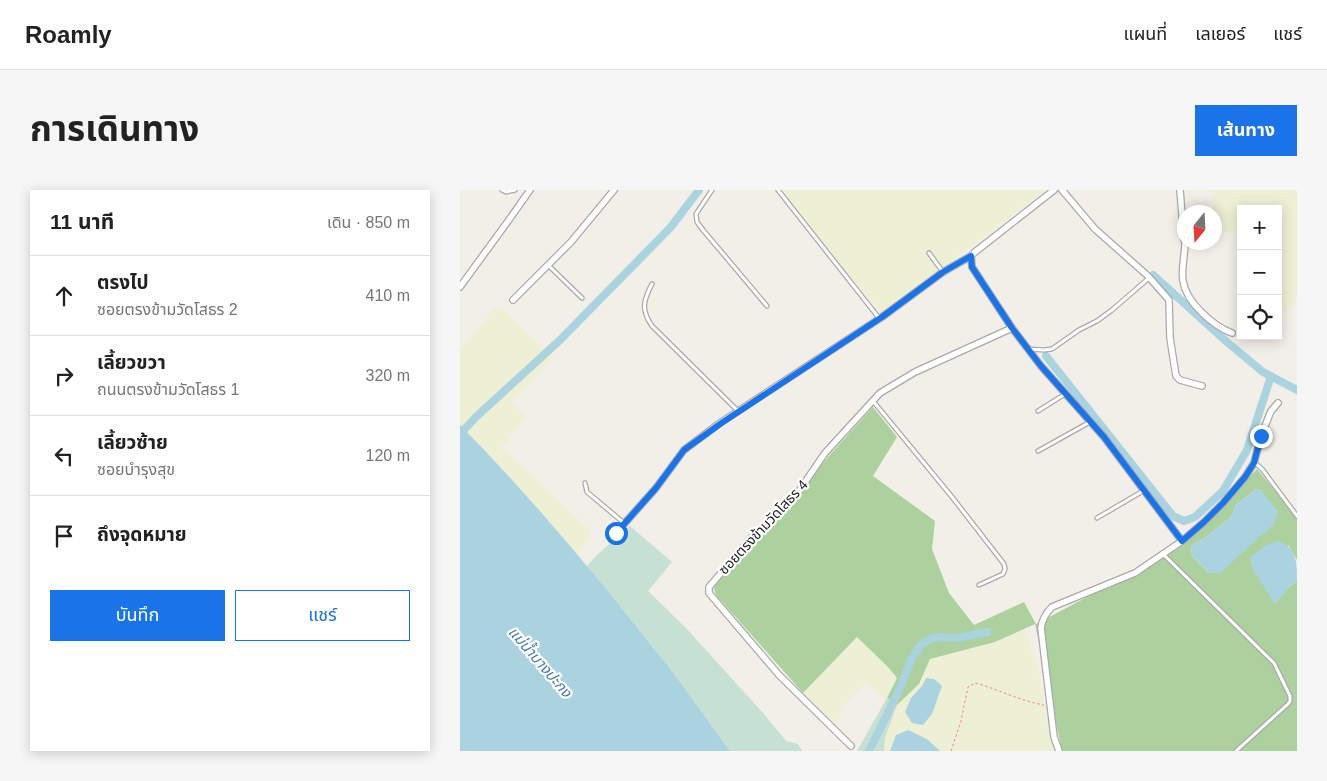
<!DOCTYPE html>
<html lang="th">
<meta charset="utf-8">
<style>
body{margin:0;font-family:Arial,"Noto Sans Thai",sans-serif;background:#f6f6f6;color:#222}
.controls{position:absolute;right:15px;top:15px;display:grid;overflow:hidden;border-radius:0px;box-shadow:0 2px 12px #0003}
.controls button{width:45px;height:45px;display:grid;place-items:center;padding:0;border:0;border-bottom:1px solid #e0e0e0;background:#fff;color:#222;font:25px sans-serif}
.compass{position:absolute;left:717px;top:15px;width:45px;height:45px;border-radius:50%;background:#fff;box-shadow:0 2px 12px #0003;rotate:198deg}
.stop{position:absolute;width:15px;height:15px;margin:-11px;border:4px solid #1a73e8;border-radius:50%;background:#fff}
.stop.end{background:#1a73e8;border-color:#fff;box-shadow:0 1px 5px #0008}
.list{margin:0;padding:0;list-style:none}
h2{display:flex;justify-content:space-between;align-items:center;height:65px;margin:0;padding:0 20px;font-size:21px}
h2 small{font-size:16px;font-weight:400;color:#767676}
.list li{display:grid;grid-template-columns:32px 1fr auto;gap:15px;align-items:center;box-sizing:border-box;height:80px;padding:0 20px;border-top:1px solid #e0e0e0}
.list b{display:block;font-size:19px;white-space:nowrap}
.list p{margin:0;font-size:16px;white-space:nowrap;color:#767676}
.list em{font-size:16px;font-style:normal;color:#767676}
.actions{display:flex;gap:10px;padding:15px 20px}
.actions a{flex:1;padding:11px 0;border:1px solid #1a73e8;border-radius:0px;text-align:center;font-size:18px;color:#1a73e8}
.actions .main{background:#1a73e8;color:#fff}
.icon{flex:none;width:28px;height:28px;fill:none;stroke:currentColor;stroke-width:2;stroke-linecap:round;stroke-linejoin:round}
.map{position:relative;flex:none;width:837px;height:561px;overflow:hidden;border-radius:0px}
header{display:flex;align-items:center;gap:30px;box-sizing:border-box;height:70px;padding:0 25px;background:#fff;border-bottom:1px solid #e0e0e0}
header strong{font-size:24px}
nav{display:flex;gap:28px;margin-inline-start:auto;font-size:18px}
.intro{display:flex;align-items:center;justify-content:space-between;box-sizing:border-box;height:120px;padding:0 30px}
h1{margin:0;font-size:35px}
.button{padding:12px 22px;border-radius:0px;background:#1a73e8;color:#fff;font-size:18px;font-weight:700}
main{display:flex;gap:30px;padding:0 30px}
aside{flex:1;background:#fff;border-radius:0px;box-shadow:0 2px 12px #0003}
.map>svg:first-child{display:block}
.farmland{fill:#eef0d5;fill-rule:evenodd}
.forest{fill:#add19e;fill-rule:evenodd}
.wetland{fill:#c6e0d4}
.water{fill:#aad3df}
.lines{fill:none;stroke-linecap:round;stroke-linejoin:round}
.canal{stroke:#aad3df;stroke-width:8}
.lane-casing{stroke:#a9a9a9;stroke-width:5.5}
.street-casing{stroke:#a9a9a9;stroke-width:8}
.path{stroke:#fa8072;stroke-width:1;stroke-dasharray:2.5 2.5;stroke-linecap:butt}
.lane{stroke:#fff;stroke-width:3}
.street{stroke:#fff;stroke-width:5.5}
.route{stroke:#1a73e8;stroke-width:6}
.labels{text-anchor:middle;stroke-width:4.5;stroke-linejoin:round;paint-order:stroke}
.street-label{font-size:14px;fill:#222;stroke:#fff}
.water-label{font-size:15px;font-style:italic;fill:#4a7aab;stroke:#fff}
</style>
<header>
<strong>Roamly</strong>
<nav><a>แผนที่</a><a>เลเยอร์</a><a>แชร์</a></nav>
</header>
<div class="intro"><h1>การเดินทาง</h1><a class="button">เส้นทาง</a></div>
<main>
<aside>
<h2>11 นาที<small>เดิน · 850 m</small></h2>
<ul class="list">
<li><svg class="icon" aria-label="ahead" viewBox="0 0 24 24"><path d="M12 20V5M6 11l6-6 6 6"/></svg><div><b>ตรงไป</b><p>ซอยตรงข้ามวัดโสธร 2</p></div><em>410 m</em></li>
<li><svg class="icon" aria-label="right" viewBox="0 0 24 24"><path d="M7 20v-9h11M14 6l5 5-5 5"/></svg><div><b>เลี้ยวขวา</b><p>ถนนตรงข้ามวัดโสธร 1</p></div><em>320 m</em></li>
<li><svg class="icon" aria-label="left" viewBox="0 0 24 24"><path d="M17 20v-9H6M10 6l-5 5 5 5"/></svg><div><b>เลี้ยวซ้าย</b><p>ซอยบำรุงสุข</p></div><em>120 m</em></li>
<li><svg class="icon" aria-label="arrive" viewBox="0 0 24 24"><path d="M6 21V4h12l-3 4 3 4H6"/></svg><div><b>ถึงจุดหมาย</b></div></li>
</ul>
<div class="actions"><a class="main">บันทึก</a><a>แชร์</a></div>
</aside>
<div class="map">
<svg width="837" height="561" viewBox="0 0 837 561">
<rect width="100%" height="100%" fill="#f2efe9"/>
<path class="farmland" d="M319,0H584L526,46L421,123Z
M753,0H837V103L835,105L837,112L818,130V19H781V45L755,40L754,22H752Z
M35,118L45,121L93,169L53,211L66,227L42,258L66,279L132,342L118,365L31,266L0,235V159Z
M565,439L578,478L587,531L595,561H480L467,549L436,545L430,561H425V548L437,515L459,494L470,469L535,452ZM466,488L482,496L472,524L451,509L462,496Z
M398,446L428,477L437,488L426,511L406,493L384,515L376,535L343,503Z"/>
<path class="forest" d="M413,217L437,247L413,286L475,331L472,359L489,403L514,435L564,412L576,434L716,360L797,279L837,327V370L828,355L815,413L829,397L837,391V561H602L575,434L535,452L470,469L459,494L437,515L427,508L437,488L428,477L397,447L343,503L256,405L254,399L257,387L320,325L368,267ZM796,299L802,301L759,383L748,382L732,366L731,356L746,347L771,327L776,315Z"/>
<path class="wetland" d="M170,336L212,372L188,401L226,438L304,524L326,551L338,554L342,561H270L192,456L127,376L138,364Z
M427,508L437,515L425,548L424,561H397Z"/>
<path class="water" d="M0,235C68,304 131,379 191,455C219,489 244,526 270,561H0Z
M796,299L802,301L818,322L814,334L759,384L748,382L732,366L731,356L746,347L771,327L776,315Z
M819,351C837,359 837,372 837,391L829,397L815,414L793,380L790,367L808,354Z
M466,488L474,489L482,496L472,524L463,535L452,533L445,522L451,508L462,496Z
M448,540L467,549L480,561H430L436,545Z"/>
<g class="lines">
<path class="canal" d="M693,85L767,152L803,182L837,200
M586,166L713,326L724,331L735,327L763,301L787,260L811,186
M0,244L17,226L100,150L210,38L239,0
M409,561L441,496L451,469L462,454L472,448L480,447L498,448L527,442"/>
<g class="lane-casing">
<path id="lane" d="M42,0L46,2L55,0
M252,0L236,24L237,32L243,40L307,116
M318,0L419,128
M469,63L483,82
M88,75L122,108
M192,94C183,111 181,120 192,136L278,221
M568,159L584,160L592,159L619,140L637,131L652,120L689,88
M413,211L492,307L544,374L545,379L543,384L519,395
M578,221L605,204
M578,261L630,232
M795,273L802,279L837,326
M125,293L127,302L164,333
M637,328L683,301
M703,364L814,473L830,506V511L828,514L776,561"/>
</g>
<g class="street-casing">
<path id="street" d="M594,0L515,62L511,66L512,77L552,138L581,176L644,247L722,351L675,383L592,417C586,423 582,430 581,438L594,547L599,561
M602,0L635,39L688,86L709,110L710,148L716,186L720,190L742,196
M720,0L724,50
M725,52C725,65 721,79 723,91C726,112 753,136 772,143
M0,97L51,27L70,0
M53,110L111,52L154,0
M156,343L196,298L224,260L260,233L422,127L483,82L511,66
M722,351L744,332L763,313L785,287L794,273L801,246L811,221L818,213
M391,556L319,485L249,403V397L290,349L326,315L339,301L365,263L420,203L455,182L552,138"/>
</g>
<path class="path" d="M491,561L501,531L508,497L515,493C538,499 560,511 584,515"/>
<use href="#lane" class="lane"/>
<use href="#street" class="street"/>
</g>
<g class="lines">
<path class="route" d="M156,343L196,298L224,260L260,234L422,127L483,82L511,66L512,77L552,138L581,176L644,247L722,351L744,332L763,313L785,287L794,273L801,246"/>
</g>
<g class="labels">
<g class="street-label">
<text transform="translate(303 337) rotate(-47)" y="5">ซอยตรงข้ามวัดโสธร 4</text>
</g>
<g class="water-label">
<text transform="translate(80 472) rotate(49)" y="5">แม่น้ำบางปะกง</text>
</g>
</g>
</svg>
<div class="controls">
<button>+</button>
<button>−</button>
<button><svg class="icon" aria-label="locate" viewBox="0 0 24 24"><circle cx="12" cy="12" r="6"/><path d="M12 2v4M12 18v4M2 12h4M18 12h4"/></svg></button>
</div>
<svg class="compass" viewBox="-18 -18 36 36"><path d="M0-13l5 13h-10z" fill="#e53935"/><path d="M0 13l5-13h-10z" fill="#767676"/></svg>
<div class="stop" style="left:156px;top:343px"></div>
<div class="stop end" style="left:801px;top:246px"></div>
</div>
</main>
